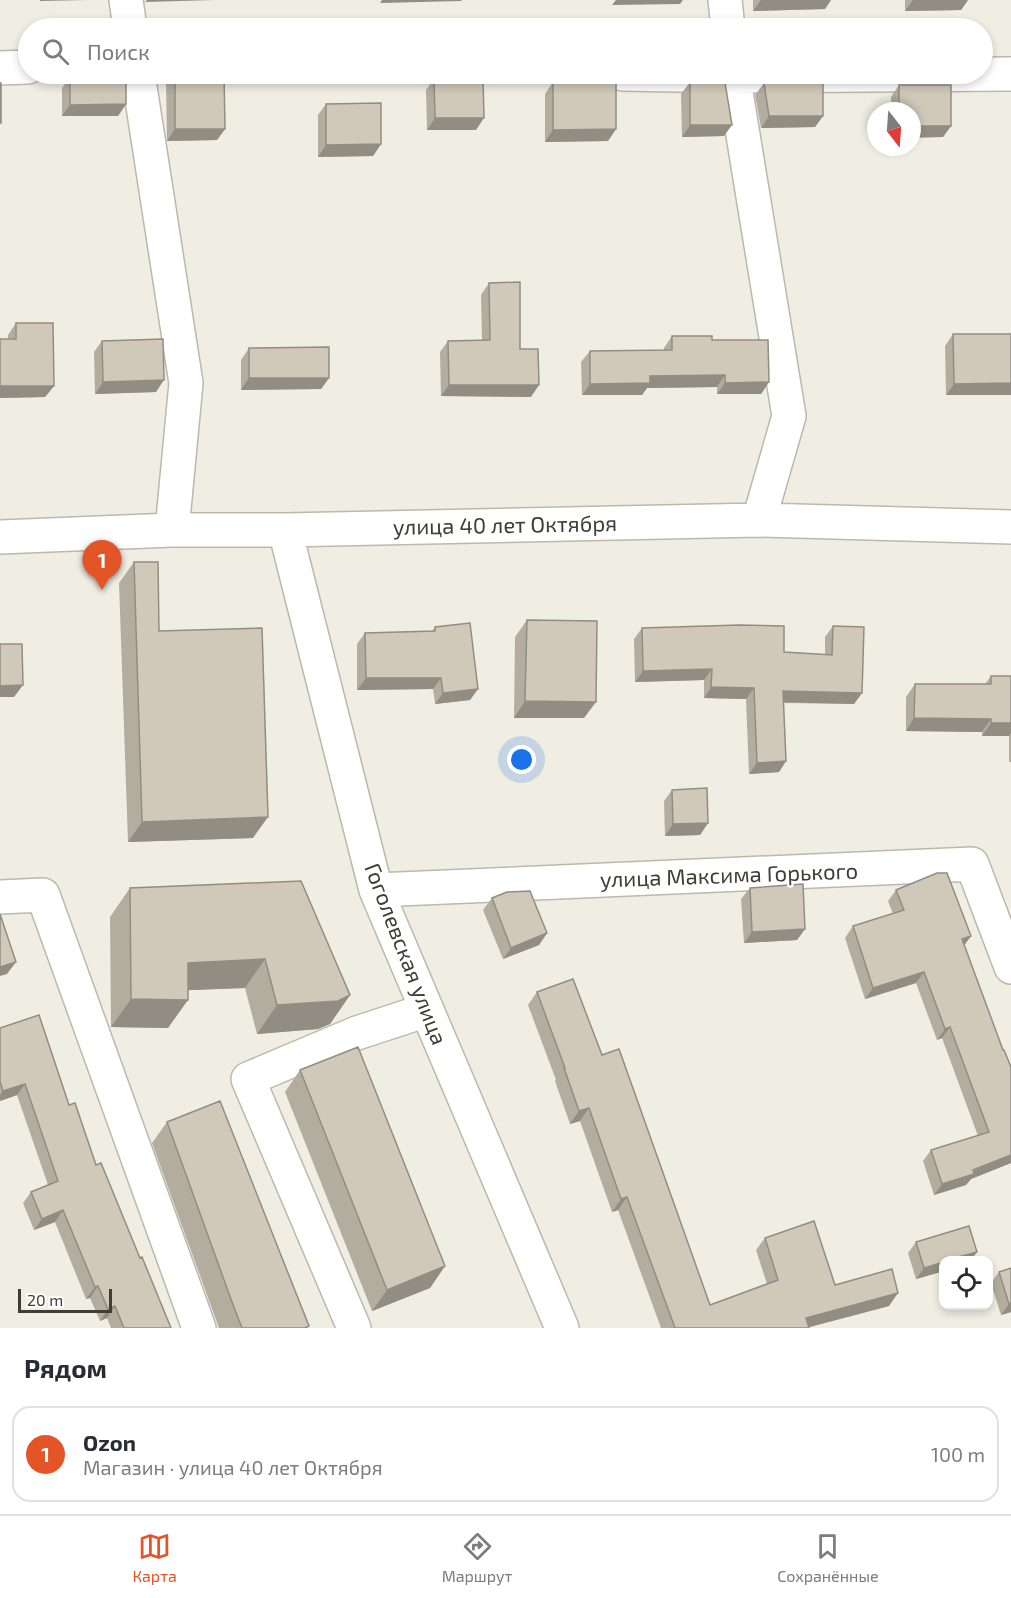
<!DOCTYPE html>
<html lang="ru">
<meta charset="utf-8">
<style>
body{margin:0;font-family:"Exo 2",sans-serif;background:#f2f2f3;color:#2b2b33}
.controls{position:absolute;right:18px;bottom:18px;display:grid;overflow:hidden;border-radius:12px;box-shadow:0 3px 9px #0003}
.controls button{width:54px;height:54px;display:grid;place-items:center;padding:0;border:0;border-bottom:2px solid #e1e1e2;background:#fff;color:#2b2b33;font:30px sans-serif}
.compass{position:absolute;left:867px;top:102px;width:54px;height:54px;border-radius:50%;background:#fff;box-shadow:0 3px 9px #0003;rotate:163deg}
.scale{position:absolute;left:18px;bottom:15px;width:94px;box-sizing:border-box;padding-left:6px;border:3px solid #413d34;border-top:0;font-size:16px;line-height:21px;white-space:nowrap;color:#413d34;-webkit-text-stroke:4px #fff;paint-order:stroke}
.you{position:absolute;left:522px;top:760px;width:21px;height:21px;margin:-15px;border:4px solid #fff;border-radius:50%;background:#1a73e8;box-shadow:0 0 0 9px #1a73e833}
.badge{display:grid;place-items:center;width:39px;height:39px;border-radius:50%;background:#e35427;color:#fff;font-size:20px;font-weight:700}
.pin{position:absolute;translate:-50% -50px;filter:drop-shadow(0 2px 3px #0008)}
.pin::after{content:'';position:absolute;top:32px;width:21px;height:18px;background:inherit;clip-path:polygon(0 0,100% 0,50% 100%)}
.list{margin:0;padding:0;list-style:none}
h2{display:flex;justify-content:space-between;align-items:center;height:78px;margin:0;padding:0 24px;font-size:26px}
h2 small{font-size:20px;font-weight:400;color:#7c7c81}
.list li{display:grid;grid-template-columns:39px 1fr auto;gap:18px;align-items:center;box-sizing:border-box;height:96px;margin:0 12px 12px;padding:0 12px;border:2px solid #e1e1e2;border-radius:18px}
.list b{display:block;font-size:22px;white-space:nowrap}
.list p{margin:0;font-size:20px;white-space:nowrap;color:#7c7c81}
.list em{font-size:20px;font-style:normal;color:#7c7c81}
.icon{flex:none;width:33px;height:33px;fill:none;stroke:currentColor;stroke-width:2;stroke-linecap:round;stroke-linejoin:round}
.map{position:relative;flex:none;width:1011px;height:1328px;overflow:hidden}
.search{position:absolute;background:#fff;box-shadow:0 3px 9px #0003;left:18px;right:18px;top:18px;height:66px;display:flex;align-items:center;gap:15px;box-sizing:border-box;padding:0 21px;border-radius:33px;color:#7c7c81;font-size:22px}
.sheet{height:186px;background:#fff}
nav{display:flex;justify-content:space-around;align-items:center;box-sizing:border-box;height:84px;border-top:2px solid #e1e1e2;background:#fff;font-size:16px;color:#7c7c81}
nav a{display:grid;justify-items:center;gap:3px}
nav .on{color:#e35427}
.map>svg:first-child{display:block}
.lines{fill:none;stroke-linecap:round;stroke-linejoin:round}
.minor-casing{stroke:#bdb8aa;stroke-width:36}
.minor{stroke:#fff;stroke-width:33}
.wall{fill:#b3ada0}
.shaded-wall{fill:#928d82}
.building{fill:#d0c9ba;stroke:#928d82;stroke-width:1.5}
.labels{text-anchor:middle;stroke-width:4.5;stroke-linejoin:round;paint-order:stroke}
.street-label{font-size:22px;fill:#413d34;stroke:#fff}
</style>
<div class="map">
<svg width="1011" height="1328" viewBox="0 0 1011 1328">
<rect width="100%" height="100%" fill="#f0ede3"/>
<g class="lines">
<g class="minor-casing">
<path id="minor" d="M126,0L130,28
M725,0L728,28
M0,68L28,67
M138,74L186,383L172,530
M623,74L734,76L1011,74
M733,74L789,416L759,520
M285,530L376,890L562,1328
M0,537L172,530H285L759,520L1011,527
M376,890L972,864L1011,967
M0,897L43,895L199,1328
M354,1328L248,1079L357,1033L427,1010"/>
</g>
<use href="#minor" class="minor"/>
</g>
<path class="wall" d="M753,0H831L825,9L753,11Z
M905,0H968L961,10L905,11Z
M173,74H224L225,129L217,140L167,141L166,82Z
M70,77L126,104L118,116H62V88Z
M434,79L476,130H427L426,90Z
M553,82L616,129L608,141L545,142V94Z
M690,82L724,136L682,137L681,94Z
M764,83L823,116L815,127L761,128L755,95Z
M899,85L951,126L943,137L912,111H891V97Z
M326,104L381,144L373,156L318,157V115Z
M489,283L520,349L531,397L441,396L440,352L448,341L482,340L481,295Z
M16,323L54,386L45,397L0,398V339H8V335Z
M953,334H1011V395H946L945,346Z
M672,336L712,340L769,382L761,394H717V387L647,388L642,395H582L581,362L590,351L664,350V348Z
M102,341L156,392L95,394L94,352Z
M249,348L329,378L321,389L241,390V360Z
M134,562L159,631L253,838L128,842L119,583Z
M527,620L584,718H514L515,637Z
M833,626L862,693L854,704L783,703L786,761L779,772L749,774L746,699L704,698V680L635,682L634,639L642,628L784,652L825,654V637Z
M435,627L478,689L470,700L435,704L433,689L357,690V644L365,633L432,631Z
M991,676H1011V762H1009V736H982V732L906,731V697L915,684H985Z
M672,790L708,823L700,835L665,836L664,801Z
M130,888L350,995L330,1024L318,1029L257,1034L245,988L188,990L168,1028L111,1027L110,917Z
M750,888L805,929L797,940L744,943L741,899Z
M896,890L971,936L964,945L1003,1050L1011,1067V1163L971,1179L966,1185L934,1195L923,1161L931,1150L978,1136L942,1038L937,1040L916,983L865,999L845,938L853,926L893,914L888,901Z
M492,898L547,933L539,945L503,959L483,910Z
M537,992L602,1055L710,1305L767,1284L756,1250L765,1238L835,1285L889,1306L809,1327V1328H661L618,1210L612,1212L580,1121L570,1124L555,1081L556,1080L528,1005Z
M0,1028L69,1105L140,1258L171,1328H111L107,1318L100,1321L90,1298L86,1299L55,1222L34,1230L23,1203L31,1192L48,1185L17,1095L0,1101Z
M300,1070L445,1266L430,1288L372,1311L285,1092Z
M167,1122L308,1328H219L152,1143Z
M916,1242L944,1260V1271L916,1279L908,1253Z
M1011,1268V1312L1001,1315L991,1283L999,1272Z"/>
<path class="shaded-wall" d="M40,0H87L40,1Z
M147,0H214L145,2Z
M382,0H462L461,1L380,3Z
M616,0H683L680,4L612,5Z
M761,0H831L825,9L753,11Z
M913,0H968L961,10L905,11Z
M126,104L118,116H62L70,105Z
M769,116H823L815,127L761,128Z
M435,118H484L476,130H427Z
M690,125H732L724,136L682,137Z
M912,126H951L943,137L912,138Z
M175,129H225L217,140L167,141Z
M616,129L608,141L545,142L553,130Z
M381,144L373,156L318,157L326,145Z
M725,375L717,387L647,388L642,395H582L590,384L650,376Z
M249,378H329L321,389L241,390Z
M164,380L156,392L95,394L103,382Z
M769,382L761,394H717L725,383Z
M1011,383V395H946L954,384Z
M449,385H539L531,397L441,396Z
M0,386H54L45,397L0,398Z
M712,669L704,680L635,682L643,671Z
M366,678H441L433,689L357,690Z
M23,685L14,697H0V686Z
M711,687L754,688L746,699L704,698Z
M478,689L470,700L435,704L443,693Z
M783,691L862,693L854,704L775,702Z
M525,701L596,702L584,718H514Z
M914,718L991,719L982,732L906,731Z
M991,723H1011V733L1009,736H982Z
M786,761L779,772L749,774L757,763Z
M268,817L253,838L128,842L142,822Z
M708,823L700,835L665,836L673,824Z
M805,929L797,940L744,943L752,932Z
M547,933L539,945L503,959L511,948Z
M971,936L963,947L962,939Z
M265,959L245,988L168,991L188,963Z
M16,962L7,974L0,976V967Z
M924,972L916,983L865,999L873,988Z
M350,995L330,1024L318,1029L257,1034L277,1005Z
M131,999L188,1000L168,1028L111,1027Z
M950,1027L942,1038L937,1040L945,1029Z
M25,1084L17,1095L0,1101V1095L3,1091Z
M589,1108L580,1121L570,1124L579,1111Z
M1011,1155V1163L971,1179L966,1185L934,1195L942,1184Z
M627,1197L618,1210L612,1212L621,1199Z
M63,1210L55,1222L34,1230L42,1219Z
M977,1252L971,1260H948Z
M944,1262V1271L916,1279L924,1268Z
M445,1266L430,1288L372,1311L387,1290Z
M98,1286L90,1298L86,1299L95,1287Z
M898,1293L889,1306L806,1328V1318Z
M1011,1303V1312L1001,1315L1009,1304Z
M115,1306L107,1318L100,1321L108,1309Z"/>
<path class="building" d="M175,74H224L225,129H175Z
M126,76V104L70,105V77Z
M483,78L484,118H435L434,79Z
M553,82H616V129L553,130Z
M690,82L725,83L732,125H690Z
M0,83H1V123H0Z
M764,83H823V116H769Z
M899,85H951V126H912V111H899Z
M381,103V144L326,145V104Z
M520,282V349H538L539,385H449L448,341L490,340L489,283Z
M16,323H53L54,386H0V339H16Z
M953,334H1011V383L954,384Z
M672,336H712V340H768L769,382L725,383V375L650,376V383L590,384V351L672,350Z
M163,339L164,380L103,382L102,341Z
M329,347V378H249V348Z
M134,562H158L159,631L262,628L268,817L142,822Z
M527,620L597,621L596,702L525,701Z
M470,623L478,689L443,693L441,678H366L365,633L435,631V627Z
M739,625L784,626V652L832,655L833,626L864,627L862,693L783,691L786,761L757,763L754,688L711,687L712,669L643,671L642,628Z
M0,644H22L23,685L0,686Z
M991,676H1011V723H991V719L914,718L915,684H991Z
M707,788L708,823L673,824L672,790Z
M937,873H947L971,936L962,939L1003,1050H1004L1011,1067V1155L973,1170L974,1174L942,1184L931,1150L989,1132L950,1027L945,1029L924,972L873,988L853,926L904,910L896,890Z
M301,881L350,995L338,1001L277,1005L265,959L188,963V1000L131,999L130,888Z
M803,884L805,929L752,932L750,888Z
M530,891L547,933L511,948L492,898L507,892Z
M0,914L16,962L0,967Z
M573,979L602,1055L619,1049L710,1305L778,1280L765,1238L814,1221L835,1285L892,1269L898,1293L806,1318L809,1328H675L627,1197L621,1199L589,1108L579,1111L564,1068H565L537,992Z
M39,1015L69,1105L75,1103L96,1165L101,1163L140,1258L142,1257L171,1328H124L115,1306L108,1309L98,1286L95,1287L63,1210L42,1219L31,1192L58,1181L25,1084L3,1091L0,1082V1028Z
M358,1047L445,1266L387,1290L300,1070Z
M220,1101L309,1326L305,1328H242L232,1302L167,1122Z
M969,1226L977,1252L948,1260H944V1262L924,1268L916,1242Z
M1011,1268V1303L1009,1304L999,1272Z"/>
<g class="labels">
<g class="street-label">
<text transform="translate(505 525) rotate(-1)" y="8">улица 40 лет Октября</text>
<text transform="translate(729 875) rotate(-2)" y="8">улица Максима Горького</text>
<text transform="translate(406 954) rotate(69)" y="8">Гоголевская улица</text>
</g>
</g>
</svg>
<div class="controls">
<button><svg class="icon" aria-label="locate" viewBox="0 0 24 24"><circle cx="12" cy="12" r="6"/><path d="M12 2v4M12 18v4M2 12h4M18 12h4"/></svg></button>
</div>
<svg class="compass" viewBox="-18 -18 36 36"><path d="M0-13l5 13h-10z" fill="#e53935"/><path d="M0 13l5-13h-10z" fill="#7c7c81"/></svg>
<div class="scale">20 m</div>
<div class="you"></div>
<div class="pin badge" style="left:102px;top:590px">1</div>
<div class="search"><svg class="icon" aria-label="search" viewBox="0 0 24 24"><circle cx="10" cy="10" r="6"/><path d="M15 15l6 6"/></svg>Поиск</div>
</div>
<section class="sheet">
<h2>Рядом<small></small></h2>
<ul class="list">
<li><span class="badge">1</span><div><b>Ozon</b><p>Магазин · улица 40 лет Октября</p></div><em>100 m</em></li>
</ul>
</section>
<nav>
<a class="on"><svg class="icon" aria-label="map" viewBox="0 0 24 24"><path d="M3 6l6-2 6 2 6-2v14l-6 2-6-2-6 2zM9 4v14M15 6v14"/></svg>Карта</a>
<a><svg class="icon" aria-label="directions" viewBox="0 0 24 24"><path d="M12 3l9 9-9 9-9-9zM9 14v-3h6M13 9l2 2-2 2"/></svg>Маршрут</a>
<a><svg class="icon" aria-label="saved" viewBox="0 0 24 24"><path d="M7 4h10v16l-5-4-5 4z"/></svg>Сохранённые</a>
</nav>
